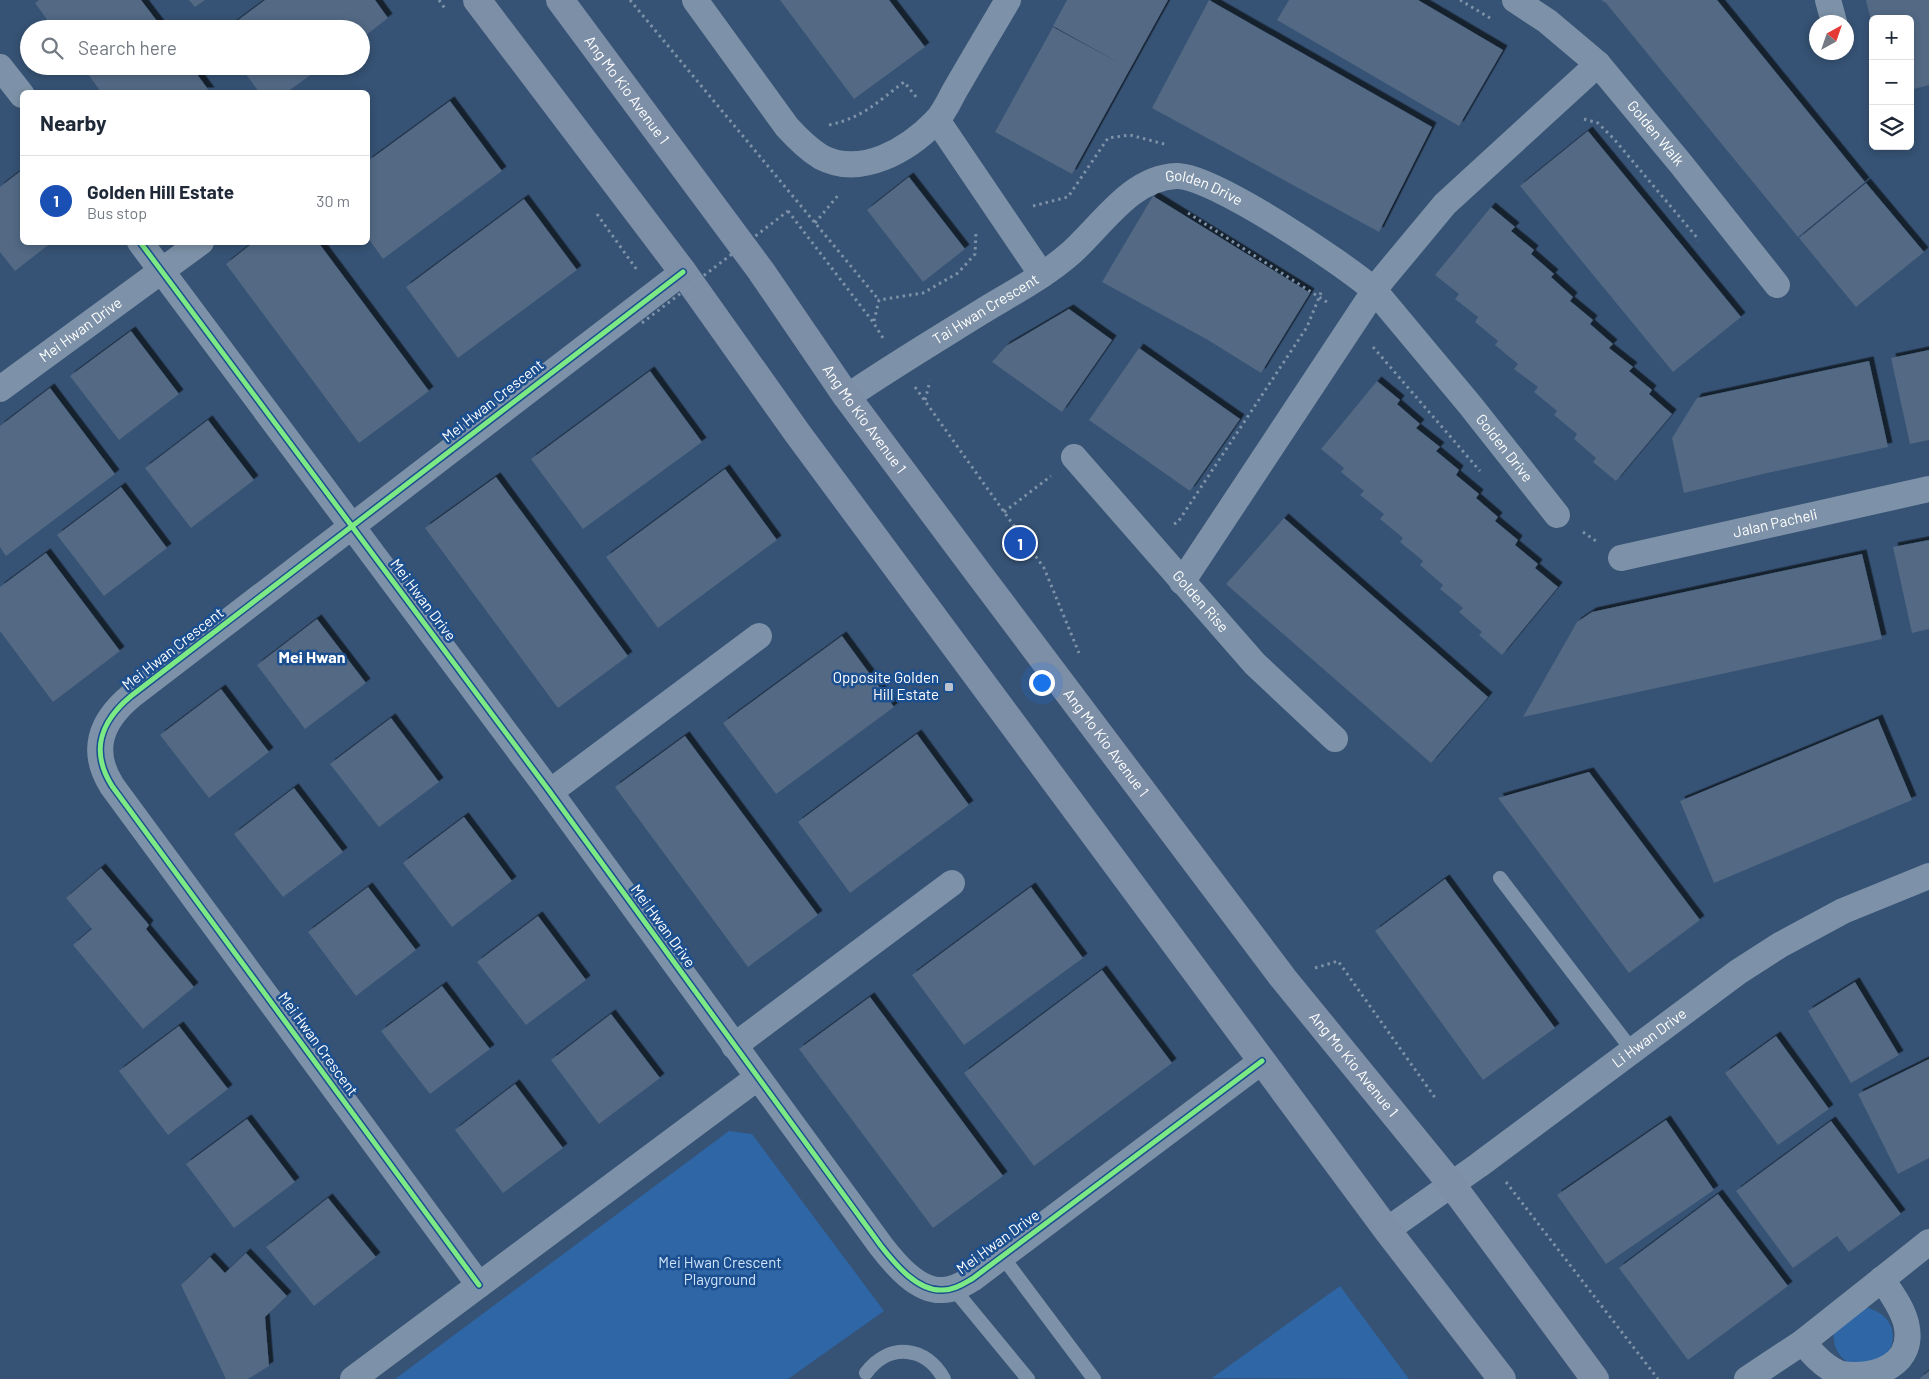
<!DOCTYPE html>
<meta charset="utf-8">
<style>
body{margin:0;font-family:Barlow,sans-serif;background:#f2f2f3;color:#1f2937}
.controls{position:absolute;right:15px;top:15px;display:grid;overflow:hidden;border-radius:8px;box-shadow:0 2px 8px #0003}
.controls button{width:45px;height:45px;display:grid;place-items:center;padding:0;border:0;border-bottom:1px solid #e0e1e3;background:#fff;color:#1f2937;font:25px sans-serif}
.compass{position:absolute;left:1809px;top:15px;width:45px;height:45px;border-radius:50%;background:#fff;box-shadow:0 2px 8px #0003;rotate:40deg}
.you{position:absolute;left:1041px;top:682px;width:18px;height:18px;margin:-12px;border:4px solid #fff;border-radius:50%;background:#1a73e8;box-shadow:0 0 0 8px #1a73e833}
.badge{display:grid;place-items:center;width:32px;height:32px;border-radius:50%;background:#b45309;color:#fff;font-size:16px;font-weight:700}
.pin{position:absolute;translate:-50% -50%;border:2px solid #fff;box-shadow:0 1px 5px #0006}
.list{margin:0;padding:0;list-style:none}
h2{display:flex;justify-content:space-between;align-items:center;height:65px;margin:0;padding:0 20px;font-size:21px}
h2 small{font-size:16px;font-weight:400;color:#747a83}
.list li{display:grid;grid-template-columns:32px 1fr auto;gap:15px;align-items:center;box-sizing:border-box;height:90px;padding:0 20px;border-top:1px solid #e0e1e3}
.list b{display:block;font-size:19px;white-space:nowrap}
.list p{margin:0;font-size:16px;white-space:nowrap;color:#747a83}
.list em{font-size:16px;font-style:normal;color:#747a83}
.icon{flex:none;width:28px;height:28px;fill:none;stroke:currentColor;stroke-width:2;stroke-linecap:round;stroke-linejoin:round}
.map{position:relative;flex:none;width:1929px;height:1379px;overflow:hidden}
.search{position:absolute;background:#fff;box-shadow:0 2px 8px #0003;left:20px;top:20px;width:350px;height:55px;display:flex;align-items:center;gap:12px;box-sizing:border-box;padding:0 18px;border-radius:28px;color:#747a83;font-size:19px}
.panel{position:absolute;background:#fff;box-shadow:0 2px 8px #0003;left:20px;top:90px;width:350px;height:155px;border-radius:8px}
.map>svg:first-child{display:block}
.green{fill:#2f66a5}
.building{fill:#526984;filter:url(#shadow)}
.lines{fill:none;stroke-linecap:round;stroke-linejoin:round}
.path{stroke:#7d92a8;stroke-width:3;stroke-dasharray:2.5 4;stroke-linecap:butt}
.lane{stroke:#7d92a8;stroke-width:14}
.street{stroke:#7d92a8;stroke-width:26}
.primary{stroke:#7d8ea7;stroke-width:28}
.path-bridge{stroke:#7d92a8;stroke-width:3;stroke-dasharray:2.5 4;stroke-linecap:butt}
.cycleway-casing{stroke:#1b4f8f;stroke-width:8}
.cycleway{stroke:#7ce984;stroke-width:5}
.poi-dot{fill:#b9c2ce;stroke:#1b4f8f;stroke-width:2}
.labels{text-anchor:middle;stroke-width:5;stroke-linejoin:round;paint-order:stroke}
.street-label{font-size:15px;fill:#fff;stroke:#1b4f8f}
.poi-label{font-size:15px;fill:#fff;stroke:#1b4f8f;text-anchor:end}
.park-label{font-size:15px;fill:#cfe3fa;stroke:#1b4f8f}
.neighbourhood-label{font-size:16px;font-weight:bold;fill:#fff;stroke:#1b4f8f}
</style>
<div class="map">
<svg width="1929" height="1379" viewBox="0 0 1929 1379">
<defs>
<filter id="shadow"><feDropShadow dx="4.5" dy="-4.5" stdDeviation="0" flood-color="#0009"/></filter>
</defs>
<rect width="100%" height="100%" fill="#365274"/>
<path class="green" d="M729,1131L752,1134L884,1311L788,1379H395Z
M1340,1286L1409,1379L1212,1378Z
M1864,1307C1892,1313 1901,1335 1885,1358L1854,1366C1837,1357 1832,1346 1834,1328Z"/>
<path class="building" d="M39,0H141L163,29H54L35,3Z
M189,0H205L195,7Z
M265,0H375L388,18L361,39V29H226Z
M780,0H889L925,47L854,99Z
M1067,0H1168L1072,174L995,132L1053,27L1121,64L1053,26Z
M1209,0L1432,127L1379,232L1152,108Z
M1289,0H1418L1503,50L1459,126L1277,20Z
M1601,0H1717L1865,182L1798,237L1606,3Z
M1866,0H1929V85L1910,90V19H1873L1872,25Z
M82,66H191L210,92H101Z
M240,66H323L287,92H259Z
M450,101L502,171L383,259L368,238V161Z
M1588,131L1741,317L1673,372L1520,186Z
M22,170V242H52L15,271L0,252V187Z
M909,177L965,249L923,282L867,210Z
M1866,183L1924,252L1856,307L1799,238Z
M1153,196L1310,293L1261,373L1208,340L1102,282Z
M524,199L577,270L458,358L406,287Z
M1491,207L1515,227L1511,231L1534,250L1531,254L1554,274L1551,277L1573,297L1570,301L1593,320L1590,324L1613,344L1609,348L1633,367L1629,371L1652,390L1649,394L1672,414L1616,481L1593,462L1596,458L1574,439L1577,434L1554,415L1557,411L1534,392L1538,387L1514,369L1518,364L1495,345L1498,341L1475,322L1478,317L1455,299L1459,294L1435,275Z
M254,242H318L429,391L359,443L226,264Z
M1069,309L1112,340L1062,412L992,362L1006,346Z
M131,331L179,394L119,440L70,376Z
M1139,348L1240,419L1190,491L1089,420Z
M1929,350V440L1910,444L1891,358Z
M1869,361L1888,447L1767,473L1684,493L1672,438L1697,398Z
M650,371L702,442L583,529L531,459Z
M1377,381L1400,400L1397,404L1420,424L1416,428L1440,447L1436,451L1459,470L1456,475L1479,494L1476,498L1498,517L1495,521L1518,540L1515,545L1538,564L1535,568L1558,587L1502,655L1479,635L1482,632L1459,612L1463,608L1440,589L1443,585L1420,565L1423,561L1400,542L1403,538L1380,519L1384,514L1360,495L1364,491L1341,472L1344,468L1321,449Z
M50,388L115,474L6,556L0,547V426Z
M208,420L254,480L191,528L145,468Z
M725,469L777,540L658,628L606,557Z
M496,477L628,656L558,708L425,528Z
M121,487L167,548L104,596L57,535Z
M1284,518L1488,697L1431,763L1226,584Z
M1929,540V629L1912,633L1893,547Z
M46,553L120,651L53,702L0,631V587Z
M1862,554L1882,639L1523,717L1577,622L1592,612Z
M317,619L366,683L305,729L257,665Z
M842,636L894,707L776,794L723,723Z
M221,689L269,752L209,798L160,735Z
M391,718L439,782L379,827L330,764Z
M1878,719L1912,800L1714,883L1680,801Z
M917,734L969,805L850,893L798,822Z
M685,736L818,915L748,967L615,787Z
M1589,772L1700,920L1629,973L1498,798Z
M294,788L343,852L283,897L234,834Z
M464,817L512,881L452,927L403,863Z
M101,868L149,925L146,929L194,987L143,1029L73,945L92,929L66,898Z
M1445,879L1555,1028L1483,1080L1375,931Z
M368,887L416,950L356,996L308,932Z
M1031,887L1083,958L964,1045L912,975Z
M538,916L586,980L526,1025L477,962Z
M1102,970L1172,1063L1034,1166L964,1073Z
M1855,982L1899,1055L1851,1083L1808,1011Z
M442,986L490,1049L430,1094L381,1031Z
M870,997L1003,1176L933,1228L799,1049Z
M611,1014L660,1078L599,1124L551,1060Z
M179,1026L228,1089L168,1135L119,1071Z
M1776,1036L1829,1109L1778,1145L1725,1073Z
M1929,1059V1158L1898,1174L1858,1094Z
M515,1084L563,1148L503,1193L455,1130Z
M247,1119L295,1182L234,1228L186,1164Z
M1666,1120L1714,1190L1606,1264L1557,1195Z
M1831,1121L1901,1214L1849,1252L1837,1236L1793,1268L1736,1191Z
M1718,1194L1788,1286L1688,1360L1619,1268Z
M328,1198L376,1257L314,1306L266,1247Z
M246,1253L287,1296L265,1317L269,1366L248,1379H226L181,1285L210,1257L225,1273Z
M1929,1371V1379H1919Z"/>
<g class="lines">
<path class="path" d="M439,0L446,10
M630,0L879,300
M1460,0L1490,18
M1584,119L1598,123L1614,139L1699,240
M829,125C864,117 876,103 904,82L917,98
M1033,206L1068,197L1108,138L1130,135L1168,145
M788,211L873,322L883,338
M1188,213L1330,304
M597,214L637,270
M815,223L840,193
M874,321L879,300L923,293L958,273L975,254L976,232
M1373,347L1480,471
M915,387L1044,568L1079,653
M925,400L930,381
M1004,512L1051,476
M1174,524L1178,522L1307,327L1322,290
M1583,532L1596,541
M1315,968L1338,961L1436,1099
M1506,1182L1658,1379"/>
<path class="lane" d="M1500,878L1632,1050
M1002,1256L1094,1379
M953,1288L1028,1379
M866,1373C889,1342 926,1346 944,1379"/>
<g class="street">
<path d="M695,0L787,127C797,138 808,149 821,157C861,178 908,150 936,121C945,112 951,96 958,85C974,57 991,29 1008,0"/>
<path id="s1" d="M1515,0L1547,21L1598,64L1681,164L1777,285"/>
<path d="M1828,0L1834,22"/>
<path d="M0,67L22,95"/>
<path d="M937,120L1042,275"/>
<path d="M140,242L550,792L881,1246C895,1264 918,1292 943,1290C954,1290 963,1284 972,1279L1262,1061"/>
<path id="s2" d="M0,389L201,242"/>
<path id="s3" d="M847,397C891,367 936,340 981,312C1012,293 1045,276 1072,252C1103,224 1131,178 1176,176C1211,174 1344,264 1374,290L1470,405L1557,515"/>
<path id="s4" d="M1074,457L1255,664L1335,739"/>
<path id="s5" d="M1621,558L1929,489"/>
<path d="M1182,582L1381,281L1445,204L1598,64"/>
<path d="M550,792L759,636"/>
<path d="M734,1046L952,883"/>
<path id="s6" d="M1387,1230L1479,1165L1738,972L1780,945L1843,911L1929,876"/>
<path d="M479,1285L112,786C90,751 100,722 131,696L683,272"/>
<path d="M1803,1342C1813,1355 1825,1368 1841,1374C1877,1379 1916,1364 1906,1323C1902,1307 1891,1293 1882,1279"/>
<path d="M353,1379L757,1078"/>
<path d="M1747,1379L1803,1342L1929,1242"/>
</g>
<g class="primary">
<path d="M477,0L683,272L798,434L1387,1230L1502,1379"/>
<path id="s7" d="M560,0L761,271L847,397L979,574L1283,978L1452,1185L1595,1379"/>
</g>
<path class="path-bridge" d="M642,323L788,211"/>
<g class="cycleway-casing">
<path id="cycleway" d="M140,242L550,792L881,1246C895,1264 918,1292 943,1290C954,1290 963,1284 972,1279L1262,1061
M479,1285L112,786C90,751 100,722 131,696L683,272"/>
</g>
<use href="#cycleway" class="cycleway"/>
</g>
<rect class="poi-dot" x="944" y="682" width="10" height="10" rx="2.5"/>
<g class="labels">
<g class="street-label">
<text dy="5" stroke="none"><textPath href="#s7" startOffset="112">Ang Mo Kio Avenue 1</textPath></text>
<text dy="5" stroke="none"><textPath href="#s1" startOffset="195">Golden Walk</textPath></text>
<text dy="5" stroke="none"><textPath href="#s3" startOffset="430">Golden Drive</textPath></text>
<text dy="5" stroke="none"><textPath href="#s3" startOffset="164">Tai Hwan Crescent</textPath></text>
<text dy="5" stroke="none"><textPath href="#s2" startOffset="100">Mei Hwan Drive</textPath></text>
<text transform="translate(493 401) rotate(-38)" y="5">Mei Hwan Crescent</text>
<text dy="5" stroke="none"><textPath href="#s7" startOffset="518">Ang Mo Kio Avenue 1</textPath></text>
<text dy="5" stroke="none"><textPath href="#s3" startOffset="835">Golden Drive</textPath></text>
<text dy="5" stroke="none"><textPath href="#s5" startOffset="158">Jalan Pacheli</textPath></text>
<text transform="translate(423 600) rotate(53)" y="5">Mei Hwan Drive</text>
<text dy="5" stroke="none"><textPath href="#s4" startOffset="192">Golden Rise</textPath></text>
<text transform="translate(173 649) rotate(-38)" y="5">Mei Hwan Crescent</text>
<text dy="5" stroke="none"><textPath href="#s7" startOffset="922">Ang Mo Kio Avenue 1</textPath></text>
<text transform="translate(663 926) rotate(54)" y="5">Mei Hwan Drive</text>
<text dy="5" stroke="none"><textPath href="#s6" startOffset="325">Li Hwan Drive</textPath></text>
<text transform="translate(318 1044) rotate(54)" y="5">Mei Hwan Crescent</text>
<text dy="5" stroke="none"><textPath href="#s7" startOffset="1328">Ang Mo Kio Avenue 1</textPath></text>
<text transform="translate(998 1242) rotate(-36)" y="5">Mei Hwan Drive</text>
</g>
<g class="poi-label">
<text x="939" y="683">Opposite Golden<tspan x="939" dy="17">Hill Estate</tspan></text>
</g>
<g class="park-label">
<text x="720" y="1268">Mei Hwan Crescent<tspan x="720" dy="17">Playground</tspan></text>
</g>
<g class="neighbourhood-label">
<text x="312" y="663">Mei Hwan</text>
</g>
</g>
</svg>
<div class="controls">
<button>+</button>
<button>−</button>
<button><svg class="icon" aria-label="layers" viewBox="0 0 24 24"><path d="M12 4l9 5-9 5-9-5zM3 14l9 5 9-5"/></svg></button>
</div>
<svg class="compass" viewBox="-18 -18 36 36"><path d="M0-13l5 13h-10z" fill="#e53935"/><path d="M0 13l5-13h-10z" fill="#747a83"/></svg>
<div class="you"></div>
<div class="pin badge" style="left:1020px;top:543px;background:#1a4fb4">1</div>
<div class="search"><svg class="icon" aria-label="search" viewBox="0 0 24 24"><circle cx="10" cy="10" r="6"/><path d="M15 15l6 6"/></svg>Search here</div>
<section class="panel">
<h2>Nearby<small></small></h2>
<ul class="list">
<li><span class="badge" style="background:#1a4fb4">1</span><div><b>Golden Hill Estate</b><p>Bus stop</p></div><em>30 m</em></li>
</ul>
</section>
</div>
